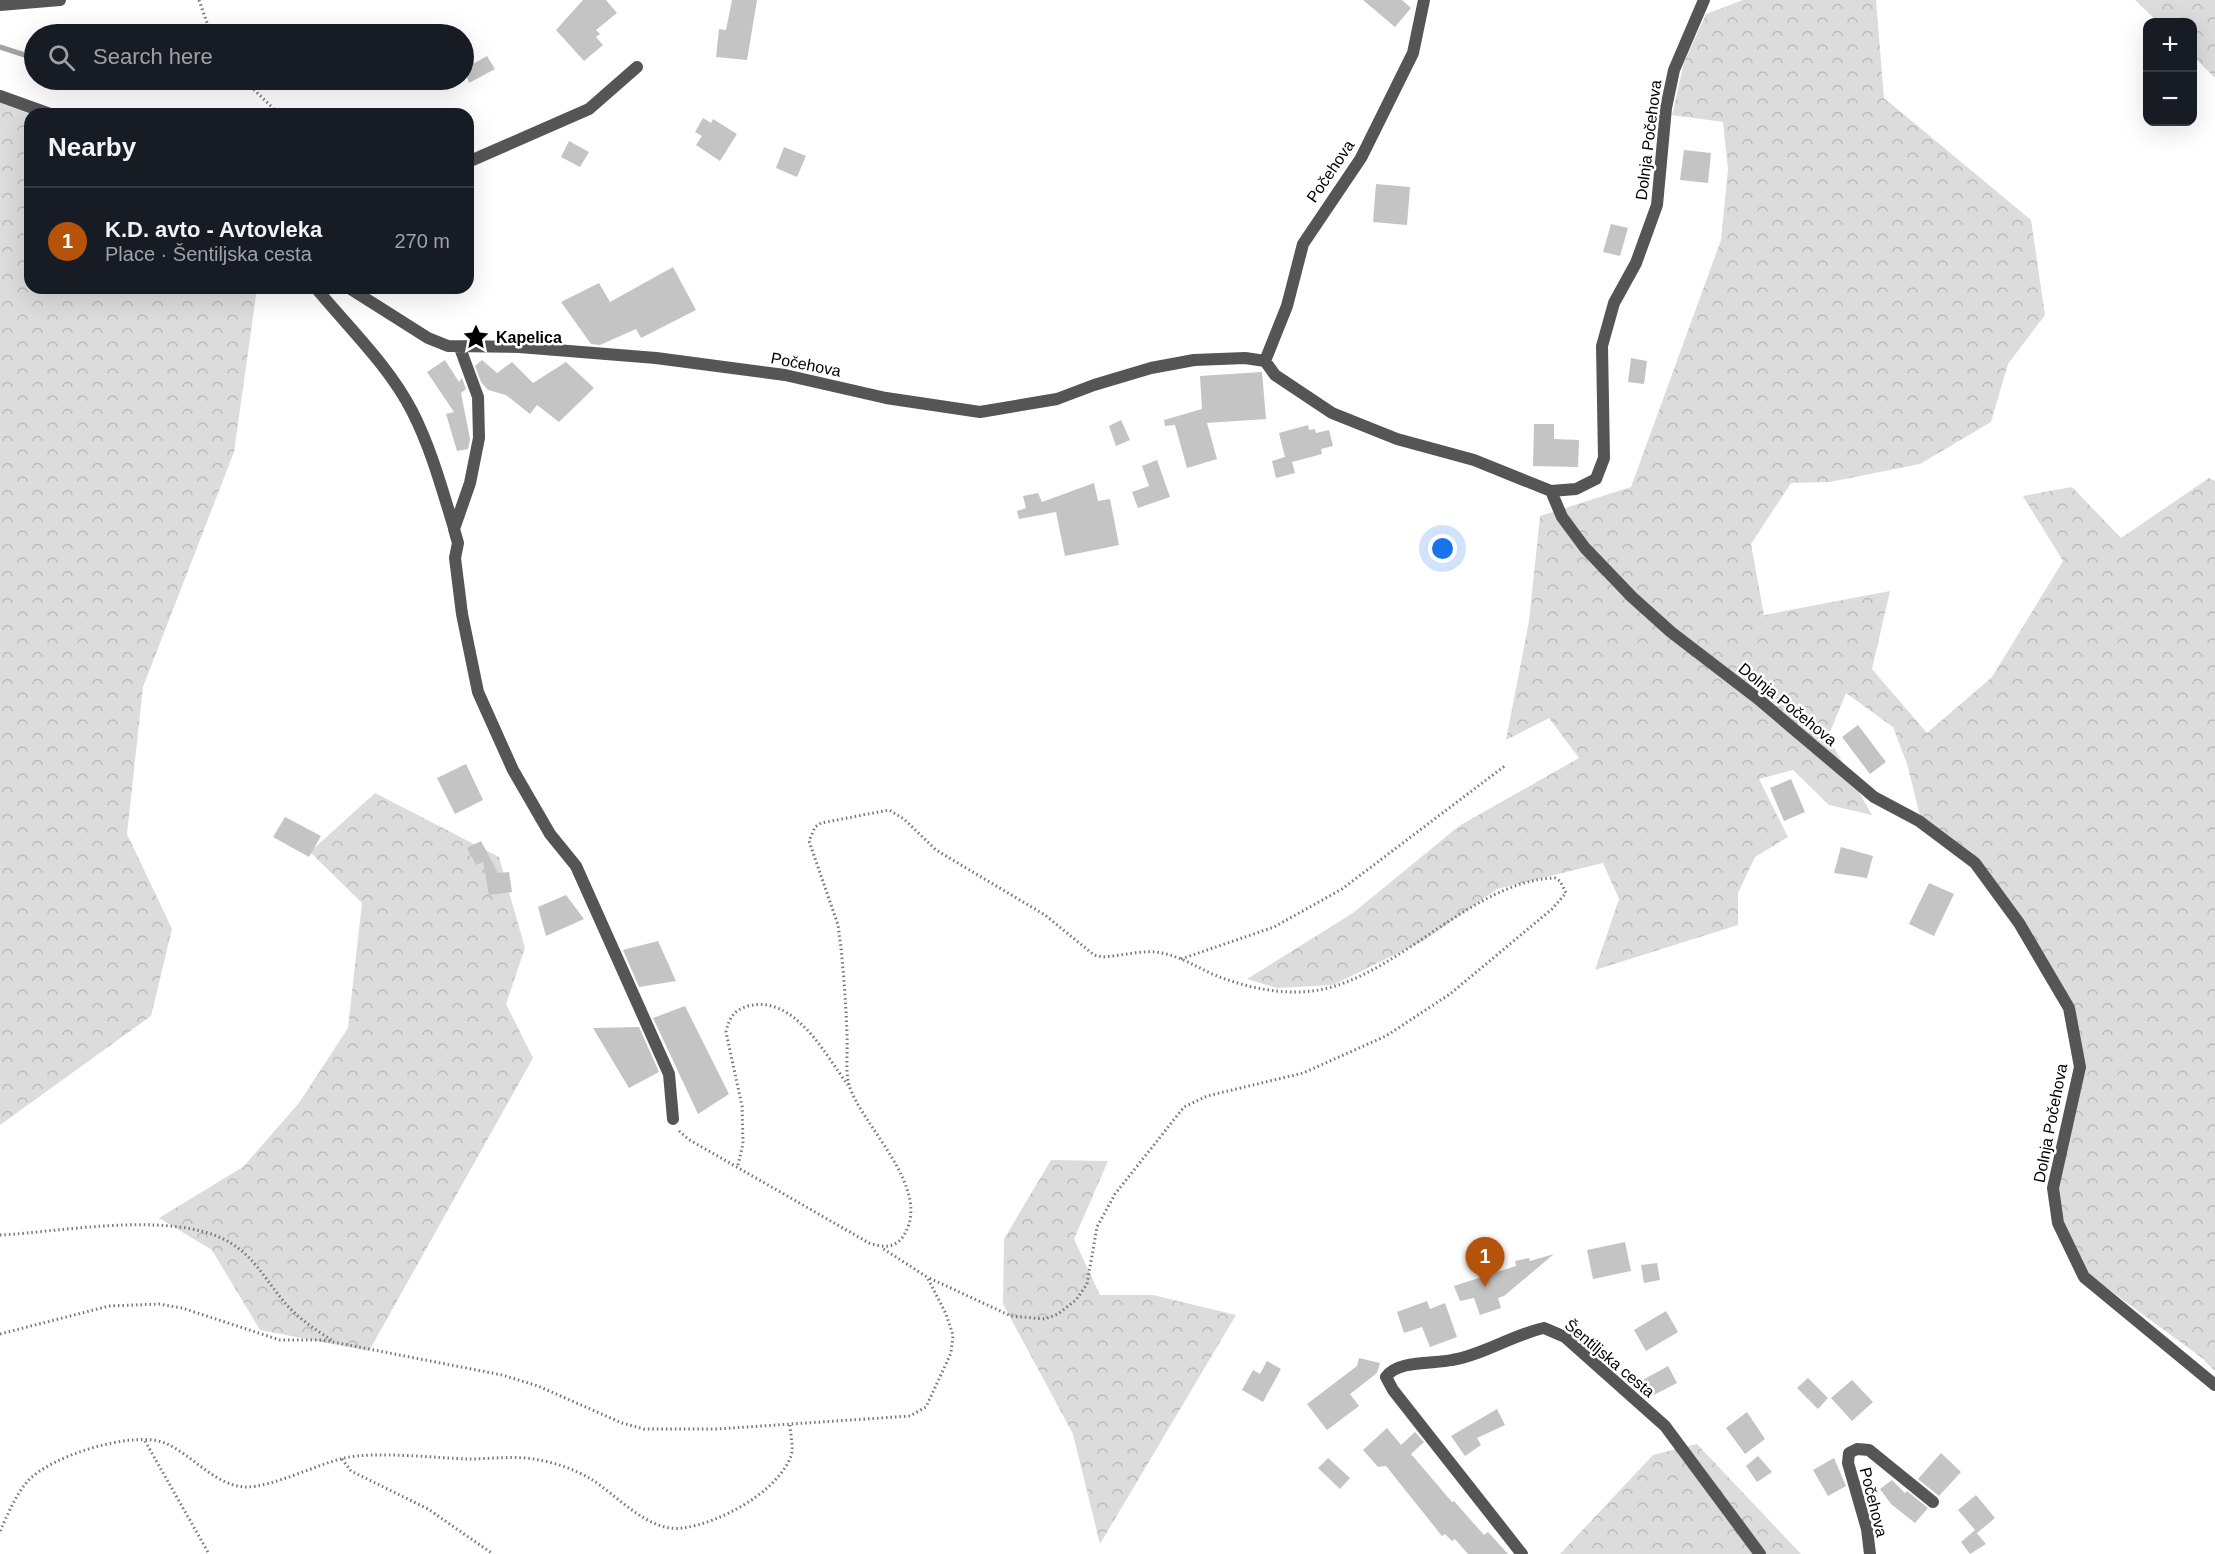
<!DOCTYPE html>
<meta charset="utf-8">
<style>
body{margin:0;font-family:Helvetica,sans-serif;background:#242831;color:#f1f3f6}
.controls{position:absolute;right:18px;top:18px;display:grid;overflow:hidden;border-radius:12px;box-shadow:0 6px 24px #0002}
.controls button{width:54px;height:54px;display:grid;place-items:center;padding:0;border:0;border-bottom:2px solid #363941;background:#171b24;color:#f1f3f6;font:30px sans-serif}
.you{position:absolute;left:1443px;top:549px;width:21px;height:21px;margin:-15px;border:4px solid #fff;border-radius:50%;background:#1a73e8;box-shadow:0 0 0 9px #1a73e833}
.badge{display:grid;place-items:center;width:39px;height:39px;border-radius:50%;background:#b45309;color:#fff;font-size:20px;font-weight:700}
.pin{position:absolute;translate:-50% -50px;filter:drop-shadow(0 2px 3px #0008)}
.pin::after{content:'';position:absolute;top:32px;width:21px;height:18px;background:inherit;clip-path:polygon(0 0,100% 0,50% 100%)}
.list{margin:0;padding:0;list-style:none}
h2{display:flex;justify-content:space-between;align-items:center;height:78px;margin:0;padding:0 24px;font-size:26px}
h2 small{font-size:20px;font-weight:400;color:#9ea1a6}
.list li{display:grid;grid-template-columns:39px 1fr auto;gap:18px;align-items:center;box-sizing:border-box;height:108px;padding:0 24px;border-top:2px solid #363941}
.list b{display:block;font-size:22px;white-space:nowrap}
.list p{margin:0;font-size:20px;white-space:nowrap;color:#9ea1a6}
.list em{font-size:20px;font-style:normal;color:#9ea1a6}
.icon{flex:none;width:33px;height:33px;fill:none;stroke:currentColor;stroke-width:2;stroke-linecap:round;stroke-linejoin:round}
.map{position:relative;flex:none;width:2215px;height:1554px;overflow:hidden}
.search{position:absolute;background:#171b24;box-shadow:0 6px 24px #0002;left:24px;top:24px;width:450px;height:66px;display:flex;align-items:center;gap:15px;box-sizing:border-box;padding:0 21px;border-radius:33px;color:#9ea1a6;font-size:22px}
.panel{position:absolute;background:#171b24;box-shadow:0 6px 24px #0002;left:24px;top:108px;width:450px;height:186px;border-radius:18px}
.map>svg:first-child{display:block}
.forest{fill:url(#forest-crowns)}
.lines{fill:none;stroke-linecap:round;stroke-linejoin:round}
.stream{stroke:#a3a3a3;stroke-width:5}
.building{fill:#c4c4c4}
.path{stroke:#777;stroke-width:3;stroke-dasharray:1.5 3;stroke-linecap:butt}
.street{stroke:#555;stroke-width:12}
.labels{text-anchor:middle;stroke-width:5;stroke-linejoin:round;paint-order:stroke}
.street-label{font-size:16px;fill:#000;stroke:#fff}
.poi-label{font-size:16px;font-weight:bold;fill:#000;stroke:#fff;text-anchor:start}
</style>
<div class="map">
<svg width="2215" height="1554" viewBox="0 0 2215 1554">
<defs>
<pattern id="forest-crowns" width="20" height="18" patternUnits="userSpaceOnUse" patternTransform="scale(1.5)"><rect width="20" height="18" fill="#dcdcdc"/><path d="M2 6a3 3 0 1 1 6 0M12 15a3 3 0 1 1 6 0" fill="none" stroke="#bbb"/></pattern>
</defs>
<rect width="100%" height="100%" fill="#fff"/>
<path class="forest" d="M1743,0H1876L1884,98L2031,220L2045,315L2008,364L1991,422L1920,464L1830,482L1791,483L1751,544L1764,615L1890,591L1872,669L1927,733L1992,677L2063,561L2023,496L2072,487L2121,538L2209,478L2215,481V1371L2202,1358L2088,1274L2062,1221L2057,1187L2084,1066L2072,1006L1978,860L1921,819L1907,764L1893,727L1846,693L1828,737L1872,815L1829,805L1793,770L1759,779L1788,837L1755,857L1738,893V925L1595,970L1619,899L1603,863L1497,889L1423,941L1333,985L1277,988L1247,979L1353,913L1459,826L1579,758L1549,718L1506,740L1529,621L1540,516L1631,487L1721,240L1728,169L1723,122L1672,115L1684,63L1706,14Z
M2135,0H2215V78L2193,56L2192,22H2158Z
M0,91L61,114H30V288H257L234,452L143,687L127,834L172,929L151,1016L0,1125Z
M375,793L499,857L525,948L506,1004L533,1058L369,1351L260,1330L212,1250L159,1218L243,1167L299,1103L348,1028L362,903L310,852Z
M1051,1160L1108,1161L1074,1239L1100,1295H1153L1236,1315L1100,1544L1073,1434L1003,1304L1004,1239Z
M1697,1444L1801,1554H1560L1653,1455Z"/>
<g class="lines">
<path class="stream" d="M0,47L34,58"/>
</g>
<path class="building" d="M583,0H606L617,13L596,30L600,34L596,37L603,45L584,61L556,30Z
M732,0H757L747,60L716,57L719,29L726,30Z
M1363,0H1402L1411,8L1395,27Z
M487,56L495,69L469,83L464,69Z
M703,118L711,123L713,119L737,134L720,161L696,145L702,136L695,132Z
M569,141L589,152L580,167L561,157Z
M784,147L806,156L797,177L776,168Z
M1684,150L1711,153L1708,183L1680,180Z
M1376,184L1410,187L1407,225L1373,222Z
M1611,224L1628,228L1620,256L1603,252Z
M673,267L696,310L641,338L636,329L600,345L591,344L561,302L599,283L610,302Z
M1631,358L1647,361L1644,384L1628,382Z
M445,360L459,382L462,378L466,389L461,393L470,439L468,449L457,451L446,414L454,412L427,372Z
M482,360L497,373L512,362L533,383L566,362L594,388L559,422L537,405L530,414L506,395L488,390L481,382L475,366Z
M1262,372L1266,419L1207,423L1217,459L1187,468L1175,425L1165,426L1164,420L1202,409L1200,376Z
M1121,420L1130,440L1116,446L1109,426Z
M1534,424H1554V439L1579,440L1578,467L1533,466Z
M1308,425L1309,430L1315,429L1316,433L1329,430L1333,446L1321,449L1322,454L1292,462L1295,473L1276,478L1272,461L1285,457L1279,433Z
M1157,460L1170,497L1138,508L1132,492L1149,486L1142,466Z
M1094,483L1098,501L1110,499L1119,545L1065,556L1056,512L1019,519L1017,511L1026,508L1023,496L1038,493L1042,502Z
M1858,725L1886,762L1870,774L1842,737Z
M466,764L483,800L455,814L437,778Z
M1791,779L1805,812L1784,821L1770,788Z
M285,817L321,836L309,857L273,837Z
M481,841L498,873L509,872L512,892L489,895L483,862L476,865L467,848Z
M1841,847L1873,856L1867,878L1834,873Z
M1929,883L1954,894L1934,936L1909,924Z
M566,895L584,919L546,936L538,907Z
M658,941L676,981L639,987L623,950Z
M685,1006L729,1094L698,1114L653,1018Z
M639,1027L659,1072L629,1088L593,1028Z
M1625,1242L1631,1271L1593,1279L1587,1250Z
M1554,1254L1504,1296L1498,1298L1501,1308L1480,1315L1474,1298L1460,1301L1454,1286L1516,1266L1515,1261L1529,1258L1530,1261Z
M1657,1263L1660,1280L1644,1283L1641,1265Z
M1427,1301L1430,1309L1445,1303L1457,1337L1430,1347L1422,1327L1404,1333L1397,1312Z
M1666,1311L1678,1332L1646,1351L1634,1330Z
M1359,1358L1380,1363L1377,1373L1350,1394L1359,1406L1327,1430L1307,1404L1357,1366Z
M1267,1361L1281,1369L1263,1402L1242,1390L1253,1370L1260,1374Z
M1668,1366L1677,1383L1650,1397L1641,1381Z
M1808,1378L1828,1398L1818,1409L1797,1388Z
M1852,1380L1873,1402L1852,1421L1831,1398Z
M1497,1409L1505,1425L1477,1438L1481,1445L1465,1456L1451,1436Z
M1747,1412L1765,1439L1745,1454L1726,1428Z
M1387,1428L1401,1445L1415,1432L1424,1442L1411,1454L1452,1502L1454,1501L1484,1535L1488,1532L1508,1554H1468L1455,1539L1452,1541L1445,1534L1442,1536L1386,1466L1378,1467L1363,1450Z
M1941,1453L1961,1472L1939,1496L1918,1479Z
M1758,1456L1772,1472L1757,1482L1746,1466Z
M1328,1458L1350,1478L1340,1489L1318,1468Z
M1834,1458L1846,1486L1828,1496L1813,1470Z
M1892,1480L1905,1493L1907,1491L1928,1508L1915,1523L1891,1504L1880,1489Z
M1976,1495L1995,1518L1977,1533L1975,1531L1986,1544L1970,1554L1961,1542L1975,1530L1958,1510Z"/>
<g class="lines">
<path class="path" d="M199,0L211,34
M244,80L279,114
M1181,959L1274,927L1342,889L1506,765
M679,1131L688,1139L869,1243C881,1247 893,1249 902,1238C936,1191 862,1127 849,1085C845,1070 848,1051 847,1035C846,1006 844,977 841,948L838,925L809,841L815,827L821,823L889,810L904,819L936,850L1045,915L1094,955L1103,957C1122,956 1144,949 1162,953C1182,957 1198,968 1217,976C1248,988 1285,996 1319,990C1400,975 1474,880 1555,878L1560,881L1566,893L1552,909L1450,994L1386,1036L1303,1073L1207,1096L1184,1107L1115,1194L1097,1227L1087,1284L1076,1300L1058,1314L1045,1319L1011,1316L927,1277
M738,1165L743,1144L742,1106L726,1032C729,1018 734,1010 748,1006C795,994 826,1056 848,1085
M0,1235C64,1232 186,1207 238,1248C258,1263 270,1286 286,1304C299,1319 316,1330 333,1341
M0,1334L109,1306L159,1304L182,1308L280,1340H323L502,1375L538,1386L622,1423L644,1429H717L910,1416L926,1407L951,1353L953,1335L946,1314L927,1277L882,1248
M145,1441L209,1554
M342,1459L351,1471L428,1509L493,1554
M0,1531C8,1514 15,1496 27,1482C49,1456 133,1430 165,1443C193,1455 215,1486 246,1487C272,1487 316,1465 344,1458C375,1451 435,1458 469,1459C492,1459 516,1455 539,1460C556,1463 576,1470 591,1479C618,1496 649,1533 683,1528C719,1523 777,1493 791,1456C794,1446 790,1434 790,1424"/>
<path class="street" d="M0,5L60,0
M0,96L50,114
M468,162L589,109L637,67
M316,288C348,327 389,366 412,411C431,448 442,489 454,528
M349,288L428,338L448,346L519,347L656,358L785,375L886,398L980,412L1057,399L1094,385L1151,368L1194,360L1245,358L1265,361L1275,375L1332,413L1397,439L1474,460L1551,491L1576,489L1596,479L1604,458L1602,346L1614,303L1636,263L1657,205L1666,108L1674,70L1704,0
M460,348L478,397L479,438L470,483L454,529L458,543L455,558L462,614L478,692L513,770L550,834L576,866L669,1074L673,1119
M1265,361L1287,306L1303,244L1361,158L1413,53L1424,0
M1551,491L1562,517L1585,548L1632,597L1671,632L1757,698L1874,797L1919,821L1975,863L2019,923L2069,1008L2080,1067L2053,1188L2058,1223L2084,1277L2215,1385
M1522,1554L1393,1390L1386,1377C1397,1360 1434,1364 1452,1360C1483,1355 1512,1335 1544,1328L1565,1337L1665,1426L1760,1554
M1870,1554L1867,1529L1848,1463L1849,1453L1857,1449L1869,1450L1933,1502"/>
</g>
<defs>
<g id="sight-bare" transform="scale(2.07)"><path d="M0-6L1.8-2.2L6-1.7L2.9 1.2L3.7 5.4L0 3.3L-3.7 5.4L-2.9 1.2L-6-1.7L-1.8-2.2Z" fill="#000" stroke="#fff" stroke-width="2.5" paint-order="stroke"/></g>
</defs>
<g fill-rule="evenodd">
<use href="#sight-bare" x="476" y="337"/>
</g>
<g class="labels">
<g class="street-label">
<text transform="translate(1648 140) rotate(-83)" y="6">Dolnja Počehova</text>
<text transform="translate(1330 171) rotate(-56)" y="6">Počehova</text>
<text transform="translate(806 364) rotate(11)" y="6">Počehova</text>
<text transform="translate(1788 704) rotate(39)" y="6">Dolnja Počehova</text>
<text transform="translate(2050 1123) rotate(-79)" y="6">Dolnja Počehova</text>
<text transform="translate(1610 1358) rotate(40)" y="6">Šentiljska cesta</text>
<text transform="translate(1874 1502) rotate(76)" y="6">Počehova</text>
</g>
<g class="poi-label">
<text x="496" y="343">Kapelica</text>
</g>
</g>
</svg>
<div class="controls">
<button>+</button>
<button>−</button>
</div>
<div class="you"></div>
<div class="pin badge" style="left:1485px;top:1287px">1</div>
<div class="search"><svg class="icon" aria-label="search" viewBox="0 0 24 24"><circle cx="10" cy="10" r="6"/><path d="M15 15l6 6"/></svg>Search here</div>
<section class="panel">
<h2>Nearby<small></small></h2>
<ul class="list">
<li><span class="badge">1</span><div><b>K.D. avto - Avtovleka</b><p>Place · Šentiljska cesta</p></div><em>270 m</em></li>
</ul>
</section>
</div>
